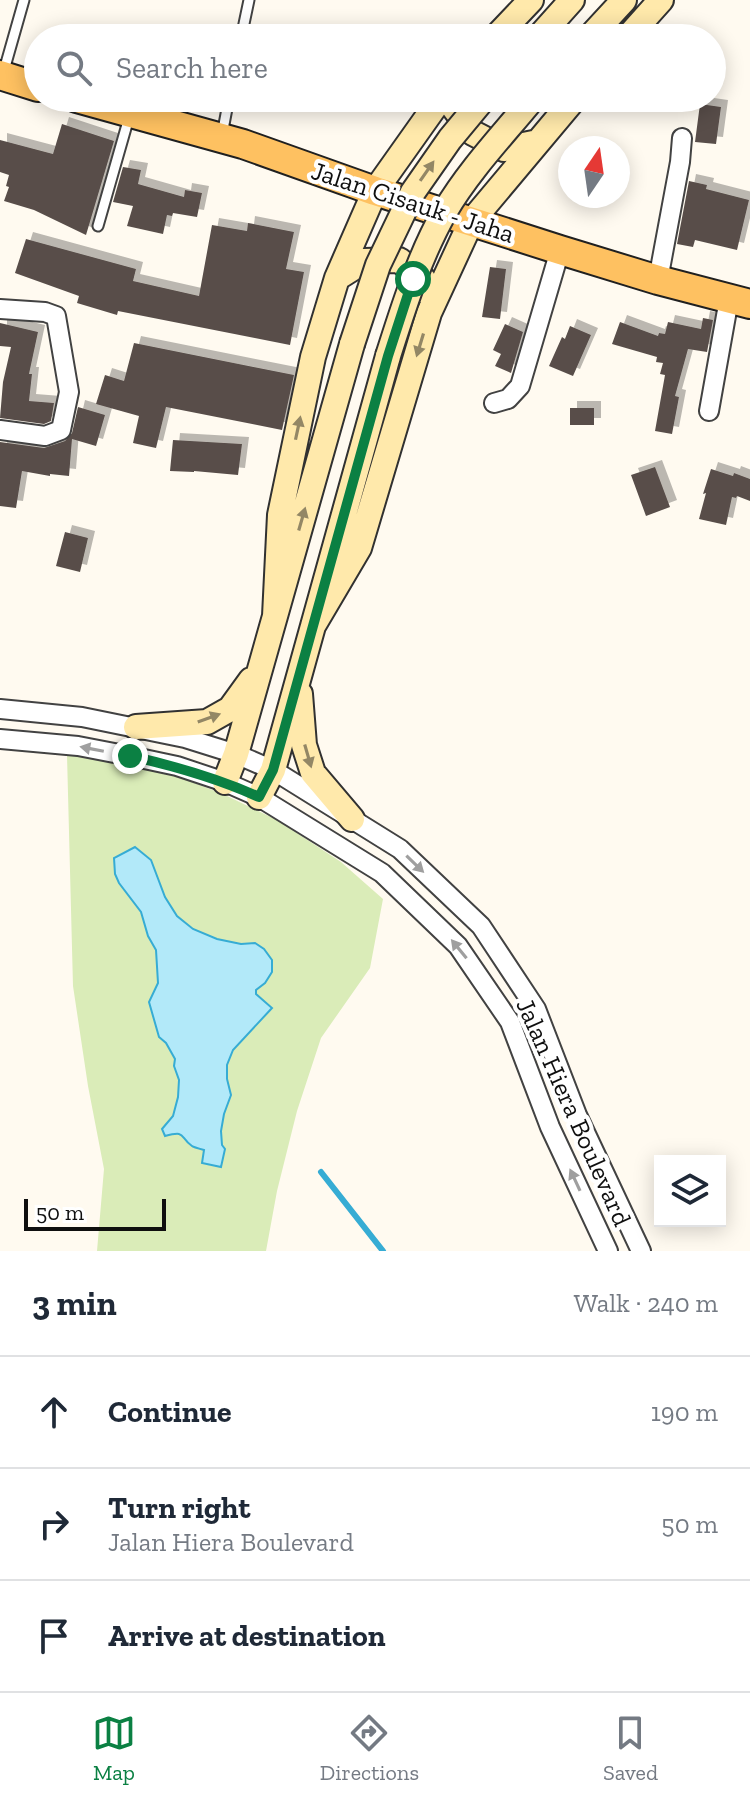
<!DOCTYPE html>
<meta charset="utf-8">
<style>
body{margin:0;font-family:"Zilla Slab",serif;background:#f6f6f7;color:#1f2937}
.controls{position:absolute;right:24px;bottom:24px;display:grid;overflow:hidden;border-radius:0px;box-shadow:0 4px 20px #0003}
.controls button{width:72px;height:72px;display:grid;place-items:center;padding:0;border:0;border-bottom:2px solid #e0e1e3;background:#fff;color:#1f2937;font:40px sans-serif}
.compass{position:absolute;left:558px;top:136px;width:72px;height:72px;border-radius:50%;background:#fff;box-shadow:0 4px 20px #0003;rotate:13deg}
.scale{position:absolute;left:24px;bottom:20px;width:142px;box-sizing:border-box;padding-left:8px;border:4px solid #0f0f0f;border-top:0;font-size:22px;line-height:28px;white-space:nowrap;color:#0f0f0f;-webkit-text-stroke:6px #fff;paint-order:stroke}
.stop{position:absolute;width:24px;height:24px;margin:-18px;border:6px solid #0b8043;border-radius:50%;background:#fff}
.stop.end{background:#0b8043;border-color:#fff;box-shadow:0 2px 8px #0008}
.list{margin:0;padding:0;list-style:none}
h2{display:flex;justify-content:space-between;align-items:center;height:104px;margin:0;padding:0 32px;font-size:34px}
h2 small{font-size:26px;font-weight:400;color:#747a83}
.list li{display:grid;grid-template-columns:52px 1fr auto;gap:24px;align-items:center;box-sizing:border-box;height:112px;padding:0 32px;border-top:2px solid #e0e1e3}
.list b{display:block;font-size:30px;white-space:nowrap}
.list p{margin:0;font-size:26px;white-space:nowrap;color:#747a83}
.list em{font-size:26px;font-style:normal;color:#747a83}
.icon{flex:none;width:44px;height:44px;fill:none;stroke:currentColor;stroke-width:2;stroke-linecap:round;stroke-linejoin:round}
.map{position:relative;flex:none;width:750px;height:1251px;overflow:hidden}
.search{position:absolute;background:#fff;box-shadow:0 4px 20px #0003;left:24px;right:24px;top:24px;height:88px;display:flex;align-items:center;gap:20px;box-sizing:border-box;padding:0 28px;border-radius:44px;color:#747a83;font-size:30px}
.sheet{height:440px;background:#fff}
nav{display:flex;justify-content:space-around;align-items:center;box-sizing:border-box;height:112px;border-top:2px solid #e0e1e3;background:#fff;font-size:22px;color:#747a83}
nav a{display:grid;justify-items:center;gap:4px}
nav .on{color:#0b8043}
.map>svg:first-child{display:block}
.green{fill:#daecb8}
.water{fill:#b2e9f9;stroke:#36acd4;stroke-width:2}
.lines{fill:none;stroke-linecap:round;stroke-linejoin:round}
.stream{stroke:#36acd4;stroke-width:6}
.building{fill:#584e4a;filter:url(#shadow)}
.service-casing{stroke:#424242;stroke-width:13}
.minor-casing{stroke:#424242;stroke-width:22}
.secondary-casing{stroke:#313131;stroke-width:28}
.primary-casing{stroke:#202020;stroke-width:32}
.service{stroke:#fff;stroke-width:9}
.minor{stroke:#fff;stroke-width:18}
.secondary{stroke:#ffe9ab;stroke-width:24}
.primary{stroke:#fec161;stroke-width:28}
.secondary-bridge-casing{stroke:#313131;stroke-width:28;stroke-linecap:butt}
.secondary-bridge{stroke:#ffe9ab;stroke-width:24}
.oneway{fill:#938765}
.oneway2{fill:#9f9f9f}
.route{stroke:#0b8043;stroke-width:10}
.labels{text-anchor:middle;stroke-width:8;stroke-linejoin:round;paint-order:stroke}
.street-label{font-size:26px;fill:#0f0f0f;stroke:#fff}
</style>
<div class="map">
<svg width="750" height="1251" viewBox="0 0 750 1251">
<defs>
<filter id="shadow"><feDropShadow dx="7" dy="-7" stdDeviation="0" flood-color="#0004"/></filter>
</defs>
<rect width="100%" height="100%" fill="#fffaf0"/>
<path class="green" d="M67,755L105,756L150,766L223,794L277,820L341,862L383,899L370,968L321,1038L297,1111L277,1191L266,1251H97L104,1169L88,1086L73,986Z"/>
<path class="water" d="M135,847L151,860L165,897L177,916L193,929L217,939L241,944L255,943L264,949L272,960V972L265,983L256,990V994L272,1008L233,1050L227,1065V1079L231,1095L224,1114L221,1131L222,1145L225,1149L221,1167L202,1163L204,1150C204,1150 193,1147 192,1146C179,1137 187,1130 165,1136L162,1129L173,1116L178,1097L179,1080L174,1066L175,1059L166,1043L159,1037L149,1002L158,983L156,950L148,936L141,912L119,883L115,874L114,858Z"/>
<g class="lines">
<path class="stream" d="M321,1172L383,1251"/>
</g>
<path class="building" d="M700,104L721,107L716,144L695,142Z
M62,124L114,141L86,235L34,210L4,201L9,187L6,186L9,175L0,172V140L53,154Z
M123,167L141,170L138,184L184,197L185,190L202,193L197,217L173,213L172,216L167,215L163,234L127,226L133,206L113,202Z
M689,181L707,185L706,189L749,200L737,250L695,240L693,247L677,244Z
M248,223L294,232L286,269L304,272L290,345L118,311L117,315L77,303L79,296L15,273L26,239L136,269L133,281L199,296L212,225L247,231Z
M490,267L506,269L500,319L482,317Z
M703,318L713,320L707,352L688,349L675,396L679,397L672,434L655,431L665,375L660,374L663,363L656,362L657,357L612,344L620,322L658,336L659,333L665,334L668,322L701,329Z
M0,323L38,332L29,374H32L29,401L54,403L51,421L44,424L0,418L3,382L11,347L0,346Z
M505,324L523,332L511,373L495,366L501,354L493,350Z
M570,326L591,335L573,376L549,366L562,337L565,339Z
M134,343L294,375L282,430L166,407L156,448L133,443L139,416L96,404L105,375L124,381Z
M78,407L105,415L96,446L72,439L69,476L50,474V476L22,471L16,508L0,506V442L44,448L65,441L72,433Z
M570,408H594V425H570Z
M173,440L242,444L238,475L194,471V472L170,471Z
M655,467L670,507L646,516L631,475Z
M711,469L733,476L734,473L750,479V501L737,496L736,498L732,497L726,525L699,519L706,493L703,494Z
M65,532L88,538L80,572L56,566Z"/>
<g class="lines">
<g class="service-casing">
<path id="service" d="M241,38L249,0
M3,74L24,0
M222,135L229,98
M98,226L130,114"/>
</g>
<g class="minor-casing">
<path id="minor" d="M658,280L680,162L682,138
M0,309L45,312L56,316L69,392L61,430L45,436L0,430
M494,403L508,399L520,386L560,250
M709,411L729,299
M0,709L82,717L185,738L236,754L273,770L400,849L481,926L536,1009L577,1115L641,1251
M0,739L78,746L130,756L177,766L225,782L259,797L382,873L458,946L510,1022L550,1127L608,1251"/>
</g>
<g class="secondary-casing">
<path id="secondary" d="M495,38L531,0
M538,38L572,0
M589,38L624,0
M627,38L661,0
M453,98L451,104L473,133L504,149L538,142
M337,278L364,261L399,260L423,279L425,291
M275,616L280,515L313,357L337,278L375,191L441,98
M313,626L359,548L429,313L471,222L575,98
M300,694L304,745L313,773L352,819
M136,727L207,722L230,709L251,680
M225,782L236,754L352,344
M259,797L273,770L388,356"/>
</g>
<g class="primary-casing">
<path id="primary" d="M0,75L38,87
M77,98L243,144L375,191L560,250L658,280L750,304"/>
</g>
<use href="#service" class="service"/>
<use href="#minor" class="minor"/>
<use href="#secondary" class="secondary"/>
<use href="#primary" class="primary"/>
<g class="secondary-bridge-casing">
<path id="secondary-bridge" d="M352,344L378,265L413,192L450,139L484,98
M388,356C404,306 419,257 445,211C468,172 500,138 529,103"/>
</g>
<use href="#secondary-bridge" class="secondary-bridge"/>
</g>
<defs><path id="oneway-solid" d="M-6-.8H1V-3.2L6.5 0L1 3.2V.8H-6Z" transform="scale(2)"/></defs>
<g class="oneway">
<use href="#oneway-solid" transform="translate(427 171) rotate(-55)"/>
<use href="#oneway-solid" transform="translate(420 345) rotate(107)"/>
<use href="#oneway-solid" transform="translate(298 428) rotate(-78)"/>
<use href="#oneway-solid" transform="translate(302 519) rotate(-74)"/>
<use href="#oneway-solid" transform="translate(209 718) rotate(-20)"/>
<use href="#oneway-solid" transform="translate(308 756) rotate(74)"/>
</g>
<g class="oneway2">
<use href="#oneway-solid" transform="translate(92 749) rotate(-169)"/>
<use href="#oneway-solid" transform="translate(415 864) rotate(44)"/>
<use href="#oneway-solid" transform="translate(459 949) rotate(-129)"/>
<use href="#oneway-solid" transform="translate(575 1180) rotate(-115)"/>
</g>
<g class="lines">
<path class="route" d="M130,756C175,766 217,778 259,797L273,770L388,356L413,279"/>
</g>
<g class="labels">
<g class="street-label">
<text transform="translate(413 202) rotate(18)" y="9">Jalan Cisauk - Jaha</text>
<text transform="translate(574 1112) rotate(66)" y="9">Jalan Hiera Boulevard</text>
</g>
</g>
</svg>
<div class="controls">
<button><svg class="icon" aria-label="layers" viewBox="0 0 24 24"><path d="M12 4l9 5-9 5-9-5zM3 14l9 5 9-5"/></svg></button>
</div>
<svg class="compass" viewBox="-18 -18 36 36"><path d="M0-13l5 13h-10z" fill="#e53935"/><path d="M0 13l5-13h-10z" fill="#747a83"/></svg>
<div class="scale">50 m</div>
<div class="stop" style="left:413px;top:279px"></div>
<div class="stop end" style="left:130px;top:756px"></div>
<div class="search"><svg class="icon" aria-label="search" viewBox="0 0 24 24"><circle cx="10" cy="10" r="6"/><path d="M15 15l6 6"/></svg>Search here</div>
</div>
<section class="sheet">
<h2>3 min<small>Walk · 240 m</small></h2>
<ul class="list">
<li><svg class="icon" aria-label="ahead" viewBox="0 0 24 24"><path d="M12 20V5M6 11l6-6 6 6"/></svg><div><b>Continue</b></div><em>190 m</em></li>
<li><svg class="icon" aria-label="right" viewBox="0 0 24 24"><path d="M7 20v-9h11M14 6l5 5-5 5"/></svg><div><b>Turn right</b><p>Jalan Hiera Boulevard</p></div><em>50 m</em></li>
<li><svg class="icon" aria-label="arrive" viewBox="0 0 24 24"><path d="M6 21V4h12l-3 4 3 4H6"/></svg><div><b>Arrive at destination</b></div></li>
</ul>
</section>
<nav>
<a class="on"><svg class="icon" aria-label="map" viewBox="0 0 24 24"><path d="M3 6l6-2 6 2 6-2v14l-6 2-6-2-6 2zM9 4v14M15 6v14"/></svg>Map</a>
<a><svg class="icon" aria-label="directions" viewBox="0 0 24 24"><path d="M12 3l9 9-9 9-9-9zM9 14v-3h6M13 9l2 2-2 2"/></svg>Directions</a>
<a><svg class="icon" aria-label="saved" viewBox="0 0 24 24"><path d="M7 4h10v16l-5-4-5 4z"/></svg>Saved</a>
</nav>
